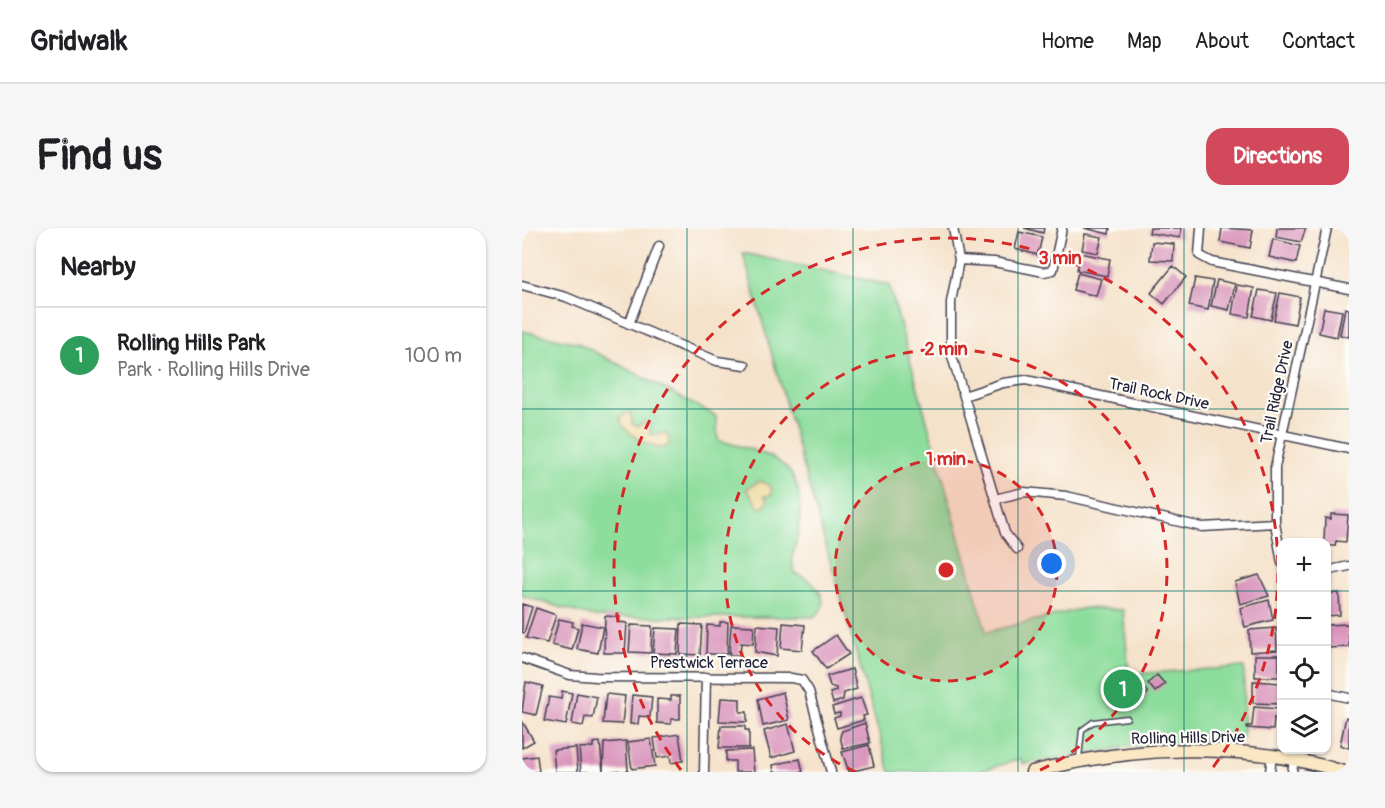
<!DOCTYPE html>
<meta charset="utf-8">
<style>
body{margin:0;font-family:Pangolin,sans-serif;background:#f6f6f6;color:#202124}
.controls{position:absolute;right:18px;bottom:18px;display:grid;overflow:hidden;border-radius:12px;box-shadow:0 2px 4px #0004}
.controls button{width:54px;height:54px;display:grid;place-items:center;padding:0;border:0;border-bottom:2px solid #e0e0e0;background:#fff;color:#202124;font:30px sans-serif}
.you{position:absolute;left:530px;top:336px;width:21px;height:21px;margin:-15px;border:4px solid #fff;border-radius:50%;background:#1a73e8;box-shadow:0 0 0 9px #1a73e833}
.badge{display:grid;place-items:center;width:39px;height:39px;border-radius:50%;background:#d1495b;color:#fff;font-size:20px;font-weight:700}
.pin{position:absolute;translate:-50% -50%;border:3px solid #fff;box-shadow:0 2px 6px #0006}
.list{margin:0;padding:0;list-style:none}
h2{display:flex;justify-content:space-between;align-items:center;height:78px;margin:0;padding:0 24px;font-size:26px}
h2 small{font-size:20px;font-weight:400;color:#757577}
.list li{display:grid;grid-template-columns:39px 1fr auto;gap:18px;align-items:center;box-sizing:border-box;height:96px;padding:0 24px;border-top:2px solid #e0e0e0}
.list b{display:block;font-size:22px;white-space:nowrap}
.list p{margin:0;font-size:20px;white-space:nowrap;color:#757577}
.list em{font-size:20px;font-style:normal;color:#757577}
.icon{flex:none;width:33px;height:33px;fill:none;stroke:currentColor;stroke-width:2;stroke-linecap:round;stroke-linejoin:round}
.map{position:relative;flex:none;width:827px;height:544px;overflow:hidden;border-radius:18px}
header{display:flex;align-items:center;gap:36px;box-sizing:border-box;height:84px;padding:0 30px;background:#fff;border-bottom:2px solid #e0e0e0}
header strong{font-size:28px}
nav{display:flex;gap:33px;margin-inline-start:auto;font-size:21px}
.intro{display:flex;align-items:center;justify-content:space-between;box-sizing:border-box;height:144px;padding:0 36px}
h1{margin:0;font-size:42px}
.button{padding:15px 27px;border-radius:18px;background:#d1495b;color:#fff;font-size:21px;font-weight:700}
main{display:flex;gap:36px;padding:0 36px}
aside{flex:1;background:#fff;border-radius:18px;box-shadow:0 2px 4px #0004}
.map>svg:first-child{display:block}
.green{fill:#8ddd9c;stroke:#58806c;stroke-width:1.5}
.sand{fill:#eeda9e;stroke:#887e6c;stroke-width:1.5}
.building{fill:#d994bb}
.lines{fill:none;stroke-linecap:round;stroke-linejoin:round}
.lane-casing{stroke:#423f50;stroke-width:7}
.street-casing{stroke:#423f50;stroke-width:11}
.secondary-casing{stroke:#423f50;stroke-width:15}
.lane{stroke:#fff;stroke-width:4}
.street{stroke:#fff;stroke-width:8}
.secondary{stroke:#fbe7c3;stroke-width:12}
.grid{fill:none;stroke:#0f766e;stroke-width:1.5;stroke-opacity:0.55}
.ring{fill:none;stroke:#d62828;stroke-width:3;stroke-dasharray:10 8}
.labels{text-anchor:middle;stroke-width:4.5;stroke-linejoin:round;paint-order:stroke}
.street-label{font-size:16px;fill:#22223b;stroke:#fdfcf7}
.centre{fill:#d62828;stroke:#fdfcf7;stroke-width:3}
.ring-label{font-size:18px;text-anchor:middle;font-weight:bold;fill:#d62828;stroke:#fdfcf7;stroke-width:4.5;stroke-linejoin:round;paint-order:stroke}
</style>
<header>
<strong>Gridwalk</strong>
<nav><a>Home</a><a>Map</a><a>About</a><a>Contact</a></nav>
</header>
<div class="intro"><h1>Find us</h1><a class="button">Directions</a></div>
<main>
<aside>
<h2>Nearby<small></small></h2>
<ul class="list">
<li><span class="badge" style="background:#2e9e5b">1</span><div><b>Rolling Hills Park</b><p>Park · Rolling Hills Drive</p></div><em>100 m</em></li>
</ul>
</aside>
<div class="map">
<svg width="827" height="544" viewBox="0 0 827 544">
<rect width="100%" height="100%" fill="#fdfcf7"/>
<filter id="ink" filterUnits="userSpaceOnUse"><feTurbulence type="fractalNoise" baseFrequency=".0167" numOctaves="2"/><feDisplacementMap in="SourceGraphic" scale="12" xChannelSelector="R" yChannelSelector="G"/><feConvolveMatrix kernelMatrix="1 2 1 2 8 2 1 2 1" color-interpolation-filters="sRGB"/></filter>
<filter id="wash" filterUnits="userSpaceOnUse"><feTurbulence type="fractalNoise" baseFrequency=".008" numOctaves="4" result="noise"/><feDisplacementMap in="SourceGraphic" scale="24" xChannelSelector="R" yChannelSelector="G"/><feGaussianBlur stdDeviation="1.35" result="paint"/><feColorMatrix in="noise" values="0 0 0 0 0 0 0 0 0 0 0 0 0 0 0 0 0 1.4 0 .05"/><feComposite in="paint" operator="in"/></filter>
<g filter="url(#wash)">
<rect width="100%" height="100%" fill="#f5e2ca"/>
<path class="green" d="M221,25L367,57L464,404L563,380L601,382L607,446L722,439L721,511L624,516L501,536L499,531L455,544H368Z
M0,103L56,115L194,188L196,212C256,229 286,233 276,306C273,321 267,330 273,345C290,350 314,374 292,389H72L0,368Z"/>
<path class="sand" d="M108,184L111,197L117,198L124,194L128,196V207L144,205L147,211V216L142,220C129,221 100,204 98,191L104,185Z
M238,253L247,257L250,262L249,267L242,268L246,272L241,280H238L224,261Z"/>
<g id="blocks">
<path class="building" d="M502,0H522L521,5Z
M562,0H588L587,6Z
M628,0H659L658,10L627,5Z
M700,0L731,2L728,20L698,14Z
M755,0H784L779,14L754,9Z
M497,4L520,9L516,27L493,21Z
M563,6L580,9L576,25L560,22Z
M751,11L778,18L774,35L747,29Z
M630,14L652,16L651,33L628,32Z
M558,25L588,31L585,48L555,42Z
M651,38L664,49L642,76L629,65Z
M556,45L579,51L574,68L551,62Z
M673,50L691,53L686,82L667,78Z
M695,52L713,56L707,82L689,78Z
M715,57L732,60L727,89L710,86Z
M737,62L755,65L749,92L731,88Z
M758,65L778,69L773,96L752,92Z
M802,80L820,83L815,109L797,105Z
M823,80L827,81V109L818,107Z
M809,286L826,287L824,314L814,313L813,318H804V314H802L803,290L809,291Z
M737,347L747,368L718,376L713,354Z
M817,365L818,387L804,388V366Z
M747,372L751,392L723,399L718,380Z
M0,376L10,379L2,405L0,404Z
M14,380L34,387L25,415L4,410Z
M83,388L98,389L97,394L105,395L103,425H82Z
M37,391L51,394L50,398L56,400L50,422L30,417Z
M198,394H206L205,426H184L185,397L198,398Z
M60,395L81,399L76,425L55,421Z
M261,395L283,397L280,422L259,420Z
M159,396L180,397L178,427L158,426Z
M826,396L827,419L804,420V397Z
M109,397L130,398L129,425L107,424Z
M209,397L232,398L231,416L219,415L218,427H207Z
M235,397L257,399L255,428L233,424Z
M133,400L157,401L155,426L131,425Z
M754,400L755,422L728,424L727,402Z
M314,407L327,426L304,441L291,423Z
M733,427H757V449H733Z
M330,441L335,461L322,465L321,472L311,475L308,465L314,463V460L308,458L305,448Z
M635,447L643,456L633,464L626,455Z
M610,448L626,465L615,475L599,458Z
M731,453L759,455L758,476L731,475Z
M4,454L21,458L14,487L0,484Z
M40,463L50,465L44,497L22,493L27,469L39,471Z
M261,464L267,492L241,498L236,471Z
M55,465L75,469L71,490L63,489L61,498L50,496Z
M84,466L103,468L100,496L81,495Z
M110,467L130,469L128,489L117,488L116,496H108Z
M149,468H158V491H149V496L135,495V471L149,472Z
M199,470L218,471V484H225V494L197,493Z
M339,470L345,487L341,488L342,492L315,500L312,490L318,488V485L312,486L310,479Z
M732,479L757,481L756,490H752L751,502L725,500V498H730Z
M824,489L827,490V520L818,517Z
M0,493L12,513L0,520Z
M343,495L348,515L321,521L318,508L320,503Z
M266,496L273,523L249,530L242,503Z
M199,498H223V502H227V520H197Z
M157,506L161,533L149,535L148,528L135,530L132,510Z
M129,511L133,538L110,541L106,514Z
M104,513L106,543L81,544L82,515Z
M78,514L81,544H59L57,520L71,519V515Z
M347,517L352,538L327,544L320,524Z
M54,520L56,544H33L31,522Z
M230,522L232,544H213V533H204V523Z
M15,528L17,544H0V530Z
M278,531L281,544H252L251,537Z"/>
</g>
</g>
<g filter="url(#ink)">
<use href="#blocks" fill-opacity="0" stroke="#423f50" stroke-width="1.5"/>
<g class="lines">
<g class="lane-casing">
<path id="lane" d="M557,530L560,502L571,494L605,490"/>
</g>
<g class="street-casing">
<path id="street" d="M431,0L437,32L429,74V125L483,305L495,321
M679,0L677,27L690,34L827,61
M437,32L472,34L522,44L531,42L540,0
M0,57L44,69L195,133L223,137
M107,96L137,18
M442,168L481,155L504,152L827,221
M473,271L502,264L544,268L680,299L753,295
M760,335L753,295V239L805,0
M804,343L827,338
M0,430L48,447L74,449L269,450L280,452L287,463L309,544
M804,465L827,470
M182,544L184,449
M748,544L750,527
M770,544L774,522"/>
</g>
<g class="secondary-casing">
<path id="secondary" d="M510,544C612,517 721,513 822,544"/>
</g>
<use href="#lane" class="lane"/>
<use href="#street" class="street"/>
<use href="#secondary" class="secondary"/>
</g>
</g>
<path class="grid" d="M165,0V544M331,0V544M496,0V544M662,0V544M0,181H827M0,363H760M804,363H827"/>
<circle cx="424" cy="342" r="111" fill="#d62828" fill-opacity=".12"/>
<g class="ring">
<circle cx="424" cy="342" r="111"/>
<path d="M334 544A221 221 0 1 1 514 544"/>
<path d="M159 542A332 332 0 1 1 689 542"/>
</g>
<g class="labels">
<g class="street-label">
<text transform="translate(754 164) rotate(-78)" y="6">Trail Ridge Drive</text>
<text transform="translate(637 165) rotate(12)" y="6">Trail Rock Drive</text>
<text x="187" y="440">Prestwick Terrace</text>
<text transform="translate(666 509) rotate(-1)" y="6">Rolling Hills Drive</text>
</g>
</g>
<circle cx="424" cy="342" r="9" class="centre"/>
<g class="ring-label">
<text x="538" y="36">3 min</text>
<text x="424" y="127">2 min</text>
<text x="424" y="237">1 min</text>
</g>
</svg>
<div class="controls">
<button>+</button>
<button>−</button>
<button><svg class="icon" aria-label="locate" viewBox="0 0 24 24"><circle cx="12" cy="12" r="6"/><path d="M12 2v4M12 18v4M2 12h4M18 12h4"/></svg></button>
<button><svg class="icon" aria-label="layers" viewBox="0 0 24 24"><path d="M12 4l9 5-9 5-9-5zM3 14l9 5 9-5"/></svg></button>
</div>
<div class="you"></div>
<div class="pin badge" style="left:601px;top:461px;background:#2e9e5b">1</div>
</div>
</main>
